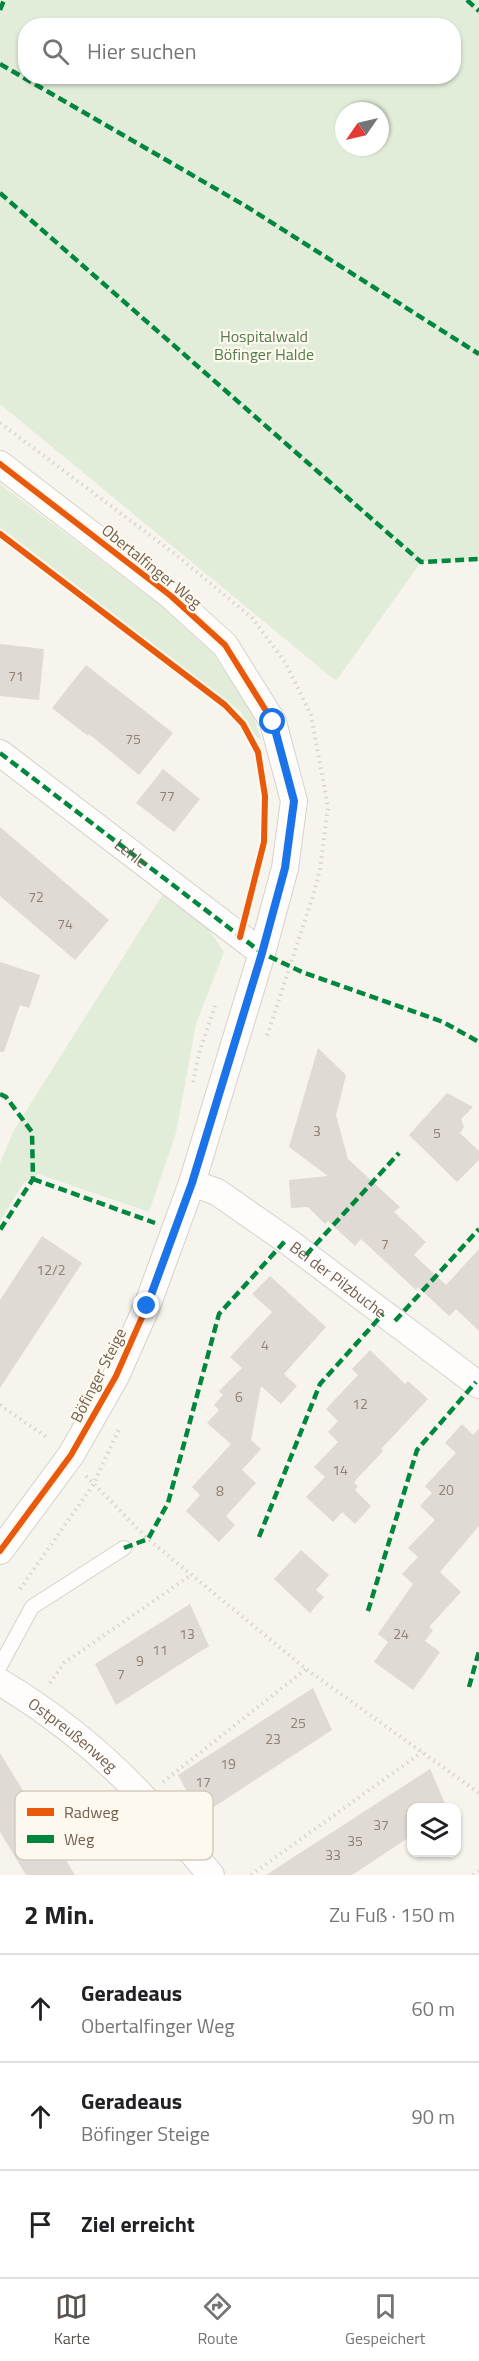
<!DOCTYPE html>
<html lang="de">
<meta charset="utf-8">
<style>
body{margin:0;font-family:"Titillium Web",sans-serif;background:#f2f2f2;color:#202124}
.controls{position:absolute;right:18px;bottom:18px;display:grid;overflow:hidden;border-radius:12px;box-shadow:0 2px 4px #0004}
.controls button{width:54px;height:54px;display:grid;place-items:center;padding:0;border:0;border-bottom:2px solid #e0e0e0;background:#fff;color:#202124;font:30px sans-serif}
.compass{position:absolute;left:335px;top:102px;width:54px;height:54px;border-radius:50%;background:#fff;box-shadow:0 2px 4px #0004;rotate:236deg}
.stop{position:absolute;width:18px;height:18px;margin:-14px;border:4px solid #1a73e8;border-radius:50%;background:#fff}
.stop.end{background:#1a73e8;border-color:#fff;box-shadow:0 2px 6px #0008}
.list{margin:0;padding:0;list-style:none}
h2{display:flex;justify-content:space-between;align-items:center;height:78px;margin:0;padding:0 24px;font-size:26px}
h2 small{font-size:20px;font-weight:400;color:#757577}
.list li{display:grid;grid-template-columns:39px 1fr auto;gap:18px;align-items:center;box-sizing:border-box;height:108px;padding:0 24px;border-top:2px solid #e0e0e0}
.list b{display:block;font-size:22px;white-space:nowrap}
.list p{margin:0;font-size:20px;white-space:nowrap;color:#757577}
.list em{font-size:20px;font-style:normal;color:#757577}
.icon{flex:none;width:33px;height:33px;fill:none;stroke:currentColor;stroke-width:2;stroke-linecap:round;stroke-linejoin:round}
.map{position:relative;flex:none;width:479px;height:1875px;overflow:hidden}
.search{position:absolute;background:#fff;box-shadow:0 2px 4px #0004;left:18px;right:18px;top:18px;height:66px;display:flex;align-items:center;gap:15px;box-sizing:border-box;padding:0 21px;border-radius:24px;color:#757577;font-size:22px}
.sheet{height:402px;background:#fff}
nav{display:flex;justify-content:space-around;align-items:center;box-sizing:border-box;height:84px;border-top:2px solid #e0e0e0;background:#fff;font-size:16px;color:#757577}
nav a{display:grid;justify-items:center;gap:3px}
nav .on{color:#5a5450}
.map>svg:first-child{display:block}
.green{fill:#e2edd9;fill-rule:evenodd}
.building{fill:#dfdad3}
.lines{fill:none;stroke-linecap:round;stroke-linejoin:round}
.lane-casing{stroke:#d6d1cb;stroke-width:16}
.street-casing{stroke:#d6d1cb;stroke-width:28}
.path{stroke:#d9d4cf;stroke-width:4;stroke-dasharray:1.5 4.5;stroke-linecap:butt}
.lane{stroke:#fefdfc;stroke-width:14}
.street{stroke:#fefdfc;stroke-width:26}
.quiet{stroke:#00873e;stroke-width:4.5;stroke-dasharray:9 4.5;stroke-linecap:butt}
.cycleway-casing{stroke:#fdf9ef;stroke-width:10}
.cycleway{stroke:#e8590c;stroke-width:6}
.route{stroke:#1a73e8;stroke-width:8}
.labels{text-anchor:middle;stroke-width:4.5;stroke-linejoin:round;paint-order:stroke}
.number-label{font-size:14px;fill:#908073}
.park-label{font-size:16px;fill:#547c4b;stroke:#fdf9ef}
.street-label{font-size:16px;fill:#725f4f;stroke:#fdf9ef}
.key{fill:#fdf9ef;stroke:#d3cbbf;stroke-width:1.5}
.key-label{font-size:16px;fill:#725f4f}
</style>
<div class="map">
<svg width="479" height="1875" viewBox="0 0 479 1875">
<rect width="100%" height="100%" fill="#f6f4ed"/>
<path class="green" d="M0,0H479V559L421,562L336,681L0,404ZM26,26H454V76H26ZM344,111H380V147H344Z
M0,484L164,608L212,652L252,713L261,738L258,739L240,711L0,527Z
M163,894L207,927L224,952L196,1024L176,1133L149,1212L38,1174L23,1184L0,1221V1163L14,1130Z"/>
<path class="building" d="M0,644L44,649L39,700L0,696Z
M86,665L173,733L139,775L89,734L88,736L52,708Z
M163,769L200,799L174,832L136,803Z
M0,827L109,920L75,960L0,896Z
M0,962L40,975L29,1008L20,1005L4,1052H0Z
M318,1048L346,1075L336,1115L348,1159L400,1207L394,1212L426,1242L414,1255L446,1285L479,1249V1331L456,1309L449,1316L418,1287L416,1290L361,1239L355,1246L328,1221L325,1224L308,1207L291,1208L289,1180L328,1176L289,1147Z
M447,1093L473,1107L461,1119L464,1127L460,1133L479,1151V1160L457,1182L409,1135Z
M42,1236L82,1263L0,1388V1300Z
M270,1276L326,1327L284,1374L297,1386L281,1404L261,1386L251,1440L261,1449L242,1470L256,1483L226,1516L235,1525L219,1542L186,1511L200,1495L192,1487L231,1444L207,1423L219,1410L214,1405L223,1395L219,1391L242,1368L230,1357L272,1312L252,1294Z
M370,1350L405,1384L408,1381L428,1399L381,1449L383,1451L354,1482L358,1487L355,1490L371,1506L355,1524L342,1512L333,1522L306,1497L325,1477L314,1467L338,1442L328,1432L338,1421L326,1409L358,1375L352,1369Z
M462,1424L473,1435L479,1428V1526L440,1572L461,1592L429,1627L433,1630L425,1641L440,1652L413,1690L374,1662L388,1642L378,1634L413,1584L402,1574L418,1557L408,1548L435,1520L420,1506L432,1493L425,1486L456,1453L445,1443Z
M301,1550L329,1575L316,1590L324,1597L310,1613L274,1579Z
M190,1604L209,1646L116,1705L95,1664Z
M313,1688L332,1730L200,1816L178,1775Z
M0,1753L75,1875H26L0,1832Z
M430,1769L447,1808H411V1836L352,1875H266Z"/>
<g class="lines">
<g class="lane-casing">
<path id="lane" d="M0,1666L32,1607L124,1548"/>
</g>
<g class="street-casing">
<g id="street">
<path d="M0,464L171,596L225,645L273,722L294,801L285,868L262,953L192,1183L147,1306L116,1376L71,1455L0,1551"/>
<path id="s1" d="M0,753L262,953"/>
<path id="s2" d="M192,1183L217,1192L286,1240L479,1385"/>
<path id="s3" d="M0,1682C53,1714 102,1753 144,1798C167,1822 189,1849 211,1875"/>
</g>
</g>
<path class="path" d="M0,423L175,554L252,618L285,662L311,715L328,807L320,870L312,899L267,1036
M193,1082L199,1053L216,1003
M0,1405L49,1439
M86,1476L148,1539L306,1669L479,1793
M20,1589L93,1485L120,1427
M50,1683L64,1663L191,1575
M163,1782L306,1669
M251,1875L422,1752
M473,1875L479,1871"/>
<use href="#lane" class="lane"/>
<use href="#street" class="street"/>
<path class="quiet" d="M467,0L479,11
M0,10L4,0
M0,64L244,205L479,354
M0,193L421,562L479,559
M0,753L262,953L302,972L443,1022L479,1042
M0,1094L6,1097L32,1132L33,1179L0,1230
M33,1179L155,1223
M306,1255L399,1153
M395,1321L479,1229
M259,1537L320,1384L383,1314
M124,1548L148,1539L168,1503L219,1314L286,1240
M368,1611L417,1450L476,1382
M469,1687L479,1651"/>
<g class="cycleway-casing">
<path id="cycleway" d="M0,464L171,596L225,645L273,722L294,801L285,868L262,953L192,1183L147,1306L116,1376L71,1455L0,1551
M0,534L225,705L243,724L258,752L265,796L264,842L240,937"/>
</g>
<use href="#cycleway" class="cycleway"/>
</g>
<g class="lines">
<path class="route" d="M147,1306L192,1183L262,953L285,868L294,801L273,722"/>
</g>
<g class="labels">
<g class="number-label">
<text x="16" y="681">71</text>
<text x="133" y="744">75</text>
<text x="167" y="801">77</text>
<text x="36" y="902">72</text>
<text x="65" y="929">74</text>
<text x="317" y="1136">3</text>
<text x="437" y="1138">5</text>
<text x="385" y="1249">7</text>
<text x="51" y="1275">12/2</text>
<text x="265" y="1350">4</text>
<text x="239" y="1402">6</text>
<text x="360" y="1409">12</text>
<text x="340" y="1475">14</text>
<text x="446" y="1495">20</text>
<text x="220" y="1496">8</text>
<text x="187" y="1639">13</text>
<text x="401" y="1639">24</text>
<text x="160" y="1655">11</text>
<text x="140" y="1666">9</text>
<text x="121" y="1679">7</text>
<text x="298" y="1728">25</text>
<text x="273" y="1744">23</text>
<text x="228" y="1769">19</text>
<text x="203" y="1787">17</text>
<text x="381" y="1830">37</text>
<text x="355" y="1846">35</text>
<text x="333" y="1860">33</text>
</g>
<g class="park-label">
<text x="264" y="342">Hospitalwald<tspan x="264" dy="18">Böfinger Halde</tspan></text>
</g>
<g class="street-label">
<text transform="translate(152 566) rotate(39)" y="6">Obertalfinger Weg</text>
<text dy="6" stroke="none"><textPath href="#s1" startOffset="165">Lehle</textPath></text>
<text dy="6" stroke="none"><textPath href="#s2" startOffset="176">Bei der Pilzbuche</textPath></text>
<text transform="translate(98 1375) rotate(-63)" y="6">Böfinger Steige</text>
<text dy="6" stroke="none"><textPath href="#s3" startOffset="90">Ostpreußenweg</textPath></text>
</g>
</g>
<rect x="15" y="1791" width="198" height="69" rx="9" class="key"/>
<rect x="27" y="1808" width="27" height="8" fill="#e8590c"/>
<rect x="27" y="1835" width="27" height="8" fill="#00873e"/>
<g class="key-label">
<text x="64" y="1818">Radweg</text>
<text x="64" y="1845">Weg</text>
</g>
</svg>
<div class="controls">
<button><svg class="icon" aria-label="layers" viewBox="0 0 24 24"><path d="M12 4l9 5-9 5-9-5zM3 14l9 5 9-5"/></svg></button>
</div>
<svg class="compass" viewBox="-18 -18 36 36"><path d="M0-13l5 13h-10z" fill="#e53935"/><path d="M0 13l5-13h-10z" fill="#757577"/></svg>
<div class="stop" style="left:273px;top:722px"></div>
<div class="stop end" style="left:147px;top:1306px"></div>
<div class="search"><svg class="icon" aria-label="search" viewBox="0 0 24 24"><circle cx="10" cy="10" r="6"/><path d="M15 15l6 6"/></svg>Hier suchen</div>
</div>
<section class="sheet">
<h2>2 Min.<small>Zu Fuß · 150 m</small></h2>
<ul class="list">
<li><svg class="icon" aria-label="ahead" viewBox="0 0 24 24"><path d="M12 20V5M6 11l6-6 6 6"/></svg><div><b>Geradeaus</b><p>Obertalfinger Weg</p></div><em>60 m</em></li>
<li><svg class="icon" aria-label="ahead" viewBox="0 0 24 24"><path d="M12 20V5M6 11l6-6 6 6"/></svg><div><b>Geradeaus</b><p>Böfinger Steige</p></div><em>90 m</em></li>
<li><svg class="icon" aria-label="arrive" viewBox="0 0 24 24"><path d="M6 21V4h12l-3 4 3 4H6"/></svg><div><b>Ziel erreicht</b></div></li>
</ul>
</section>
<nav>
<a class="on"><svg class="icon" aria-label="map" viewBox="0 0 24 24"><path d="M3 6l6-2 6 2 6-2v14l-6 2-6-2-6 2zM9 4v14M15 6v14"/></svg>Karte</a>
<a><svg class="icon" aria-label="directions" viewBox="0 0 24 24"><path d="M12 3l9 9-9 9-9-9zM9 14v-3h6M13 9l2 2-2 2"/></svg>Route</a>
<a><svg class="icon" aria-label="saved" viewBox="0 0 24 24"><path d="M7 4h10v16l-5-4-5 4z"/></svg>Gespeichert</a>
</nav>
